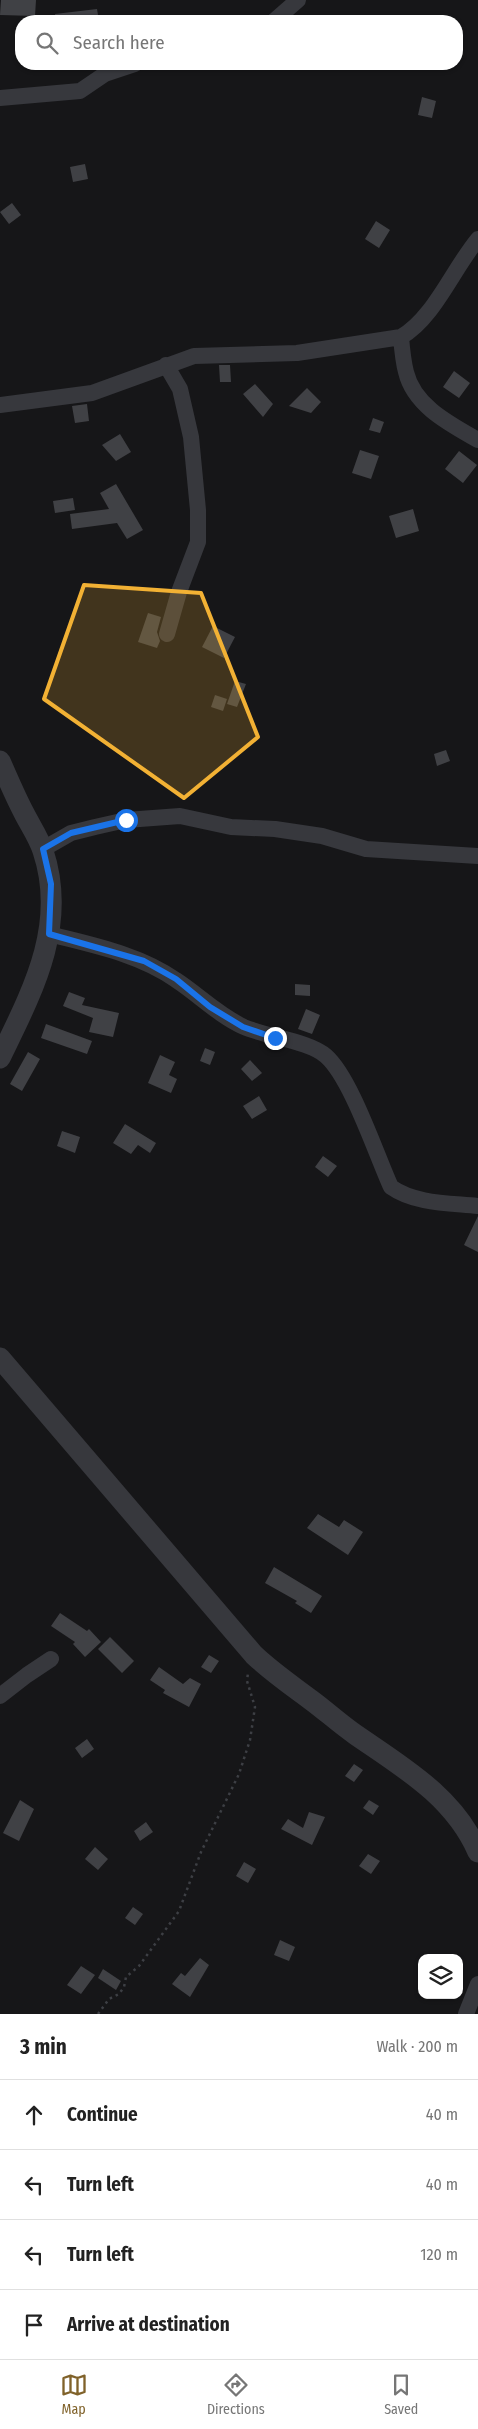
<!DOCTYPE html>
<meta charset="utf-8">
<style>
body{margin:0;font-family:"Fira Sans Condensed",sans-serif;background:#f6f6f6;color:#222}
.controls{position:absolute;right:15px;bottom:15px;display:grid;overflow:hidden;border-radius:10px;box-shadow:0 1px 4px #0004}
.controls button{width:45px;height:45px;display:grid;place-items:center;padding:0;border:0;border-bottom:1px solid #e0e0e0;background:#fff;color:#222;font:25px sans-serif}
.stop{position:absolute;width:15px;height:15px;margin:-11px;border:4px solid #1a73e8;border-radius:50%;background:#fff}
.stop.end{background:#1a73e8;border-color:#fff;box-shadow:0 1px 5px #0008}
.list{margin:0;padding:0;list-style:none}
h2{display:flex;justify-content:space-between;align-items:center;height:65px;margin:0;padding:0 20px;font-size:21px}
h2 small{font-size:16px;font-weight:400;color:#767676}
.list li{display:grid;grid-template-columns:32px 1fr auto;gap:15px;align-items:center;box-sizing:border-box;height:70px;padding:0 20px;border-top:1px solid #e0e0e0}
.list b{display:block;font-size:19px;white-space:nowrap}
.list em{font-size:16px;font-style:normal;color:#767676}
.icon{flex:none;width:28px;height:28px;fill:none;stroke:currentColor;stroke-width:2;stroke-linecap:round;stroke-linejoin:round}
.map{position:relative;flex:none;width:478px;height:2014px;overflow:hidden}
.search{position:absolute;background:#fff;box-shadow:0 1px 4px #0004;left:15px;right:15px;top:15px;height:55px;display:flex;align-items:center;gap:12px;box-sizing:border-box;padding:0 18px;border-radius:20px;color:#767676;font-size:19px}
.sheet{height:345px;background:#fff}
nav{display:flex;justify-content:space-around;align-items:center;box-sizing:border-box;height:70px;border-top:1px solid #e0e0e0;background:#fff;font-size:14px;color:#767676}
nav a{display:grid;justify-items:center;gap:2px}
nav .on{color:#80622a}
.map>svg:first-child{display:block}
.building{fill:#404145}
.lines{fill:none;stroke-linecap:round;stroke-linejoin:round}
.path{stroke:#3d3f44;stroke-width:2.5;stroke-dasharray:2.5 4;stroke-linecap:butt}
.minor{stroke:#37383d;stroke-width:16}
.tertiary{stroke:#37383d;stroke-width:21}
.route{stroke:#1a73e8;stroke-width:6}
.marked{fill:#f2b134;fill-opacity:0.2;stroke:#f2b134;stroke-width:4;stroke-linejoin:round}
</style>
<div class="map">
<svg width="478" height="2014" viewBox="0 0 478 2014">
<rect width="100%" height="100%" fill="#161618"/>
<path class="building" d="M1,0H36L35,16L0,15Z
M97,9L99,21H56L55,14Z
M422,97L436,101L432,118L418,115Z
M85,164L88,179L73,182L70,167Z
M12,203L21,215L9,224L0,212Z
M376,221L390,230L379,248L365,239Z
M219,365H230L231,382H220Z
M454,371L470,383L459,398L443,387Z
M255,384L273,404L263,417L243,394Z
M307,388L321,402L311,413L289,406Z
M87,404L89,421L75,423L72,406Z
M373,418L384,422L380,433L369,430Z
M120,434L131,452L116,461L102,445Z
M360,450L379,456L371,479L352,473Z
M459,451L477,465L463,483L445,469Z
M116,484L143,530L127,539L117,523L72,529L70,514L109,509L100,493Z
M73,498L75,510L55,513L53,501Z
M413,509L419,531L396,538L389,516Z
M148,613L161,617L157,632L160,641L157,648L138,642Z
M213,626L235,637L224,658L202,647Z
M235,681L246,684L237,707L227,704Z
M215,695L227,699L223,711L211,707Z
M446,750L450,761L437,766L434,754Z
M295,984L310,985V996L295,995Z
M69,992L85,998L82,1005L119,1013L113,1037L89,1032L93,1018L63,1006Z
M306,1009L320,1015L312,1034L298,1029Z
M46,1024L92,1041L87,1054L41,1038Z
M205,1048L215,1052L210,1065L200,1061Z
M28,1052L40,1059L22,1091L10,1084Z
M160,1055L175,1062L169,1075L177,1079L171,1093L148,1083Z
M250,1060L262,1073L252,1081L241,1069Z
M259,1096L267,1110L252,1119L243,1106Z
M125,1124L156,1143L150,1153L138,1145L131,1154L113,1143Z
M62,1131L80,1137L75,1153L57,1146Z
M323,1156L337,1166L328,1177L315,1167Z
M478,1216V1252L464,1245Z
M318,1514L339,1527L344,1520L363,1532L348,1555L307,1528Z
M274,1567L322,1596L311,1613L295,1603L297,1601L265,1583Z
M60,1613L87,1631L89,1629L101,1642L85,1657L73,1644L75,1642L51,1626Z
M110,1637L134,1661L122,1673L98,1649Z
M209,1655L219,1661L211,1673L201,1667Z
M159,1667L183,1684L190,1678L201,1684L189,1707L163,1693L165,1690L150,1680Z
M87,1739L94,1749L82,1758L75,1748Z
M354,1764L363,1770L354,1782L345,1776Z
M20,1800L34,1809L19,1841L3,1833Z
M369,1800L379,1806L373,1815L363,1808Z
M309,1812L325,1817L312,1845L281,1829L288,1819L303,1828Z
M146,1822L153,1832L140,1841L134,1831Z
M95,1847L108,1859L98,1870L85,1859Z
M368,1854L380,1861L371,1874L359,1866Z
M244,1862L256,1869L248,1883L236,1876Z
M133,1907L143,1914L135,1925L125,1918Z
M280,1940L295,1947L289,1961L274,1955Z
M200,1958L209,1965L190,1997L172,1984L181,1973L185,1976Z
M81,1966L95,1975L81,1994L67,1985Z
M103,1969L121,1981L116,1990L98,1978Z"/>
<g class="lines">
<path class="path" d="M98,2014L109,1999L119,1994L124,1987L126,1977L139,1966L179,1911L201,1852L239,1774L250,1740L255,1707L247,1681L248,1673"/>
<path class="minor" d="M274,21L298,0
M0,98L80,91L105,74L135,64
M401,337C402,349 403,361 406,372C414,406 450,424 478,440
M166,365L180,389L191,437L198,510V542L179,592L167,634
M0,405L92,393L194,356L297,353L401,337C434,318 453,269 478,239
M43,849L71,833L95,827L126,820L180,816L231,827L275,829L322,836L366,849L478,856
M49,934C92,945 139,954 176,980C199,995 218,1015 244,1027C267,1037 309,1041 326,1056C351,1078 376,1154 391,1187C415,1204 450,1203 478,1206
M0,1696L27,1675L51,1659
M466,2014L478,1984"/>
<path class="tertiary" d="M0,761C8,779 15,796 24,813C30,825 39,838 43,851C68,926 32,992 0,1058
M0,1358L254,1655C272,1672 291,1685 311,1700C326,1711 340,1724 356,1735C404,1768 454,1797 478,1852"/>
</g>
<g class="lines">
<path class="route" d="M126,820L71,833L43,849L51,884L49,934L144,961L176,979L210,1007L243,1027L275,1038"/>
</g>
<path class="marked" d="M84,585L201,593L258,737L184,798L44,699Z"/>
</svg>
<div class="controls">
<button><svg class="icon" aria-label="layers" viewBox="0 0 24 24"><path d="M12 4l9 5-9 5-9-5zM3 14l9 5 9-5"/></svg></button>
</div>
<div class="stop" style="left:126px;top:820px"></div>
<div class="stop end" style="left:275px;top:1038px"></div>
<div class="search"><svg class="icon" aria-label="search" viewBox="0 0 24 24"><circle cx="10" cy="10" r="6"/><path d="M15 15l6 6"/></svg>Search here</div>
</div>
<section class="sheet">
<h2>3 min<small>Walk · 200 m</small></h2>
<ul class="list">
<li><svg class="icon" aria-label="ahead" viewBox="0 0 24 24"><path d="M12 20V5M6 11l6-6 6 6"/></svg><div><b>Continue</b></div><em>40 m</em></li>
<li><svg class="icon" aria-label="left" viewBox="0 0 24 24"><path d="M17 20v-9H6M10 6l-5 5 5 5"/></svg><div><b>Turn left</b></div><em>40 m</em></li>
<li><svg class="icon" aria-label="left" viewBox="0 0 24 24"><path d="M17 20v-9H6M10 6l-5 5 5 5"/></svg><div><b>Turn left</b></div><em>120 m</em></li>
<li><svg class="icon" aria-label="arrive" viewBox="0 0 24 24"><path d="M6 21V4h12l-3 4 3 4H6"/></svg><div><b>Arrive at destination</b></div></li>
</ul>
</section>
<nav>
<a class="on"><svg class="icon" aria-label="map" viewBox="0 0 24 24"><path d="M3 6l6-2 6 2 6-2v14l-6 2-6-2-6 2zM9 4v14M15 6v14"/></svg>Map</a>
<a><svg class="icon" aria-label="directions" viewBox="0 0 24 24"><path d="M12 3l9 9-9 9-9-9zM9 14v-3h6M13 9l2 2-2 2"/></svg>Directions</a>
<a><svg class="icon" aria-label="saved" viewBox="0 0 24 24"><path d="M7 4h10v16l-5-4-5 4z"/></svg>Saved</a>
</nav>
